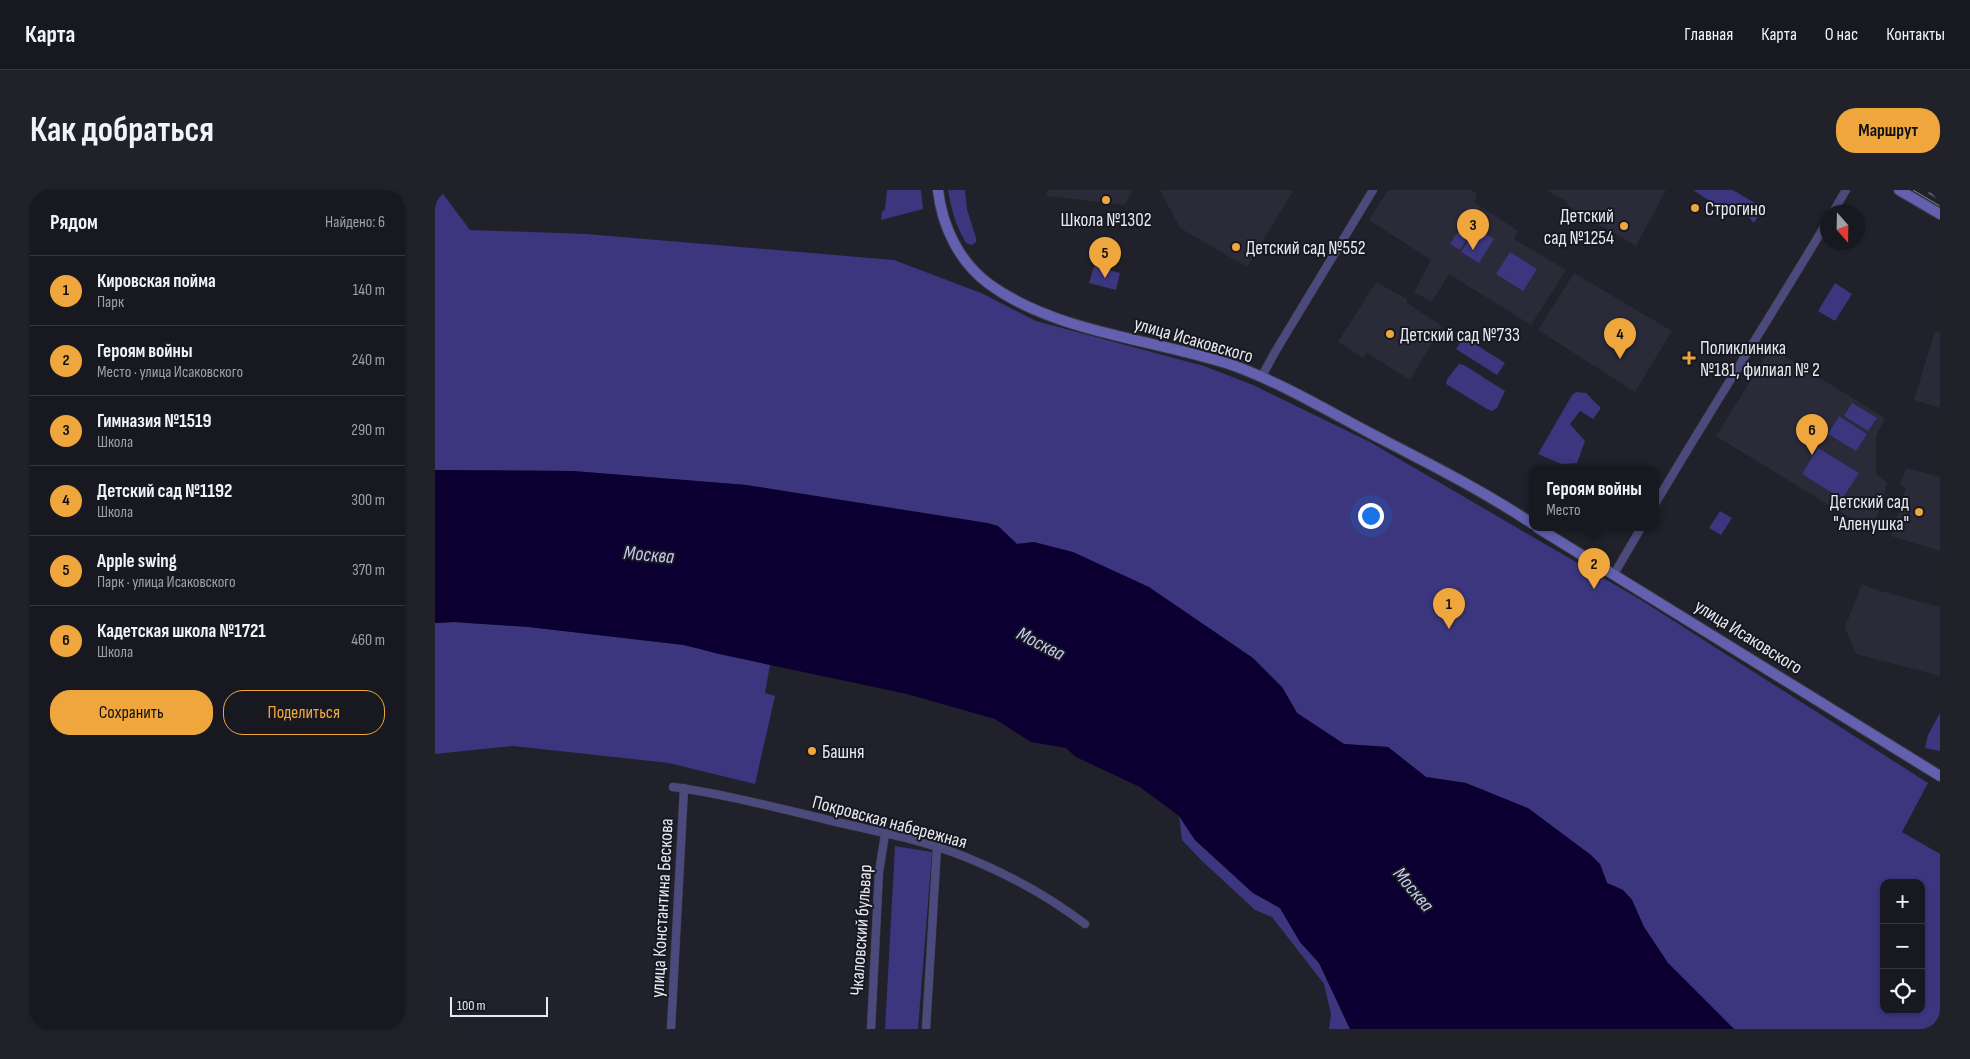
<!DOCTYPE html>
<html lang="ru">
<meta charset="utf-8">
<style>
body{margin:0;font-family:"Sofia Sans Condensed",sans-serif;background:#212229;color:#f1f3f6}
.controls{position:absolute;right:15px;bottom:15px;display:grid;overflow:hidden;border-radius:10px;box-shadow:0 1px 4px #0004}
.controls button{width:45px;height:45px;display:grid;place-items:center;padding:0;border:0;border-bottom:1px solid #36383e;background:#181920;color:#f1f3f6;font:25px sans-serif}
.compass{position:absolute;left:1385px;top:15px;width:45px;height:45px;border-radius:50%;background:#181920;box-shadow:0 1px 4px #0004;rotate:160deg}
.scale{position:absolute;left:15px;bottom:12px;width:98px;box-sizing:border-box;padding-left:5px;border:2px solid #e8e9ef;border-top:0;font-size:14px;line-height:18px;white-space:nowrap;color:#e8e9ef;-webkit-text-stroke:4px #171821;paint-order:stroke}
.you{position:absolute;left:935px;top:325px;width:18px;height:18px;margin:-12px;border:4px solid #fff;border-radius:50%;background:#1a73e8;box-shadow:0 0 0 8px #1a73e833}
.badge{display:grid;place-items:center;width:32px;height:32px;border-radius:50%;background:#efa73d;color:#111;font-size:16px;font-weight:700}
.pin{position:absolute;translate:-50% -41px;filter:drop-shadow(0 1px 2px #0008)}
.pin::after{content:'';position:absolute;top:26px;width:18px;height:15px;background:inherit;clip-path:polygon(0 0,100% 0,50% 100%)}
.popup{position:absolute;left:1094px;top:276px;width:130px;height:65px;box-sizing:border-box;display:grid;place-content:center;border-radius:10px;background:#181920;filter:drop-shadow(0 1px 4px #0005);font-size:16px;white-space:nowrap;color:#9fa0a5}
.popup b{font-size:19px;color:#f1f3f6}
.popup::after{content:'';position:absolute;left:50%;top:100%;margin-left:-10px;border:10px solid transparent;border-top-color:#181920}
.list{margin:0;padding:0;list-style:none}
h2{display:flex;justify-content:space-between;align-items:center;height:65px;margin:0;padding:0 20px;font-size:21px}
h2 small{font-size:16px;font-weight:400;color:#9fa0a5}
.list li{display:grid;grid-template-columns:32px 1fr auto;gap:15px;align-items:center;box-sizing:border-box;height:70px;padding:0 20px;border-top:1px solid #36383e}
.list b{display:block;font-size:19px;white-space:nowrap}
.list p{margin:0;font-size:16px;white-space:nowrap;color:#9fa0a5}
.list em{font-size:16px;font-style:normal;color:#9fa0a5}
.actions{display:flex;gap:10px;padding:15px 20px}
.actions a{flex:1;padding:11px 0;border:1px solid #efa73d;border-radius:20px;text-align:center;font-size:18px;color:#efa73d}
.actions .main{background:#efa73d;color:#111}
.icon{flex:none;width:28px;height:28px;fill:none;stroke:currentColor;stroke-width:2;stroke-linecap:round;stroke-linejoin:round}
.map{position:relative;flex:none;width:1505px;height:839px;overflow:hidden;border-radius:20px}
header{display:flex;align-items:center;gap:30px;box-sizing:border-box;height:70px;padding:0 25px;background:#181920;border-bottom:1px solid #36383e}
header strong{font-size:24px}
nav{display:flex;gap:28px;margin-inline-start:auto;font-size:18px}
.intro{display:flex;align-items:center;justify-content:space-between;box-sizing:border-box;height:120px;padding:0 30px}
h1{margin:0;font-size:35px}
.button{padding:12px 22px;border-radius:20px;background:#efa73d;color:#111;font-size:18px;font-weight:700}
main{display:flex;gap:30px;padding:0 30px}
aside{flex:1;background:#181920;border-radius:20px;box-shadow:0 1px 4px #0004}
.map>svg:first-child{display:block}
.built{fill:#2a2a39}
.green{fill:#3b367d;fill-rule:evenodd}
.water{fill:#0b0031}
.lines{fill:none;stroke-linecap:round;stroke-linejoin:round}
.street-casing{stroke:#3c3d46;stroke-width:9}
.secondary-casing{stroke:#3c3d46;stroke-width:12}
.street{stroke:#4b4a7c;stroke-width:8}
.secondary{stroke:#6260af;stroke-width:10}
.tram{stroke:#82838a;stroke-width:1}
.poi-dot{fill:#efa73d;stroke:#171821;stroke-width:2}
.labels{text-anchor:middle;stroke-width:4;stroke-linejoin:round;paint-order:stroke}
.poi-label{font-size:19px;fill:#e8e9ef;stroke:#171821;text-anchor:start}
.street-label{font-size:19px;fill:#e8e9ef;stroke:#171821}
.water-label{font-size:20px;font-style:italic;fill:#c4c6f1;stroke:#171821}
</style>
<header>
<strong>Карта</strong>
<nav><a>Главная</a><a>Карта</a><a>О нас</a><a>Контакты</a></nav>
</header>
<div class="intro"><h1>Как добраться</h1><a class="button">Маршрут</a></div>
<main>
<aside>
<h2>Рядом<small>Найдено: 6</small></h2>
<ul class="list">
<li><span class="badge">1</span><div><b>Кировская пойма</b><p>Парк</p></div><em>140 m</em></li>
<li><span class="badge">2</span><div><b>Героям войны</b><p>Место · улица Исаковского</p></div><em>240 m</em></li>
<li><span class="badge">3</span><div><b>Гимназия №1519</b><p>Школа</p></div><em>290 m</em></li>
<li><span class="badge">4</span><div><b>Детский сад №1192</b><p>Школа</p></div><em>300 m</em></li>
<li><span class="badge">5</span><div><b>Apple swing</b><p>Парк · улица Исаковского</p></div><em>370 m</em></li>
<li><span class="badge">6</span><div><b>Кадетская школа №1721</b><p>Школа</p></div><em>460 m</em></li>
</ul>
<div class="actions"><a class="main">Сохранить</a><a>Поделиться</a></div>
</aside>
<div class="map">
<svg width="1505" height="839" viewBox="0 0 1505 839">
<rect width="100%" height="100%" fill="#20212a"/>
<path class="built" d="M612,0H698L690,15L612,6Z
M725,0H856L858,1L812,77L745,38Z
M953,0H1037L1042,4L1039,12L1083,41L1079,49L1131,80L1096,135L1014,84L998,110L995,111L979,102L996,70L934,30Z
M1111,0H1231L1201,56L1133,16L1131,11Z
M1139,83L1237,141L1200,202L1103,140Z
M943,93L972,109V113L1007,136L975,190L932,163L928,168L903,152L939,95Z
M1500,141L1505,143V218L1479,210Z
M1336,158L1450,228L1441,246V284L1452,293L1438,342L1281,246Z
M1471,278L1505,287V361L1456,346L1471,298L1465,295Z
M1427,394L1438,399L1505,417V486L1421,464L1410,437Z"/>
<path class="green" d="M0,0H5L35,40L151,44L459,70L546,103L601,131L769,176L818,195L935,252L1206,410L1493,593L1467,642L1505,664V839H1299L1233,773L1209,737L1197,710L1188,700L1172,693L1165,674L1031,593L991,587L953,557L909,554L862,523L847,497L599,352L582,354L563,336L552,333L311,295L138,281L0,280ZM1449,693H1486V820H1449Z
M452,0H486L488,19L446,30L447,22L450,19Z
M513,0H530L532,19L541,48V52L537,55L531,53C521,36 516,19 513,0Z
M1258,0H1298L1328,18L1319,33L1311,24L1298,17L1292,22Z
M1030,30L1040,36L1025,60L1015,54Z
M1041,38L1059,49L1044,73L1026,62Z
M1075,62L1102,79L1088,101L1061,84Z
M659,76L685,83L681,100L654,93Z
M1400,93L1417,104L1400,131L1383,121Z
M1029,147L1070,173L1062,185L1021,159Z
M1024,174L1029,175L1070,201L1062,218L1057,221L1052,219L1011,194L1012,189Z
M1141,202L1151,203L1166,218L1158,229L1145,221L1135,234L1150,251L1142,273L1126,274L1103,264L1137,205Z
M1417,213L1442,228L1433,241L1409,226Z
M1404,226L1432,244L1421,261L1393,244Z
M1383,258L1424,283L1407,309L1367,284Z
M1285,321L1297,328L1286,345L1274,338Z
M19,432L94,437L249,455L335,475L330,503L340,506L320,594L234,573L78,556L0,564V433Z
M1505,523V561L1490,558L1493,545Z
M744,626L760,650L818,703L845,718L865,752L884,773L915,839H894L896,824L889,794L837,727L820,720L766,670L747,650Z
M460,656L497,662L483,839H450Z"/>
<path class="water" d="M0,280L138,281L311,295L552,333L563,336L582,354L599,352L638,362L714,397L818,468L847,497L862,523L909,554L953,557L991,587L1031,593L1093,618L1156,665L1165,674L1172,693L1188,700L1197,710L1209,737L1233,773L1299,839H915L884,773L865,752L845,718L818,703L760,650L744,626L705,597L641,567L631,558L596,552L560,529L472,504L284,464L249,455L94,437L19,432L0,433Z"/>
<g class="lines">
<g class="street-casing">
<path id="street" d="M1398,22L1411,0
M826,188L840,162L938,0
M1220,314C1276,219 1336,126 1392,32
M1179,384L1206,338
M238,597C289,604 339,617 389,629C433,640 487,649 528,666C571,683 613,706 650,734
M236,839L249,598
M436,839L444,682L450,644
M491,839L502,657"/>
</g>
<g class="secondary-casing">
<path id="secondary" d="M503,0C507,36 524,72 554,94C621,143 719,149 797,175C842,191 890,219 933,242C989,271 1045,299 1098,334
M1464,0L1505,24
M1498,0L1505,4
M1103,338L1505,586"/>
</g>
<use href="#street" class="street"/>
<use href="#secondary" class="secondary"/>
<path class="tram" d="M1478,0L1505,16"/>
</g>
<g class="poi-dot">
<circle cx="671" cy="10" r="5"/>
<circle cx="1260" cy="18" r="5"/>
<circle cx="1189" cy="36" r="5"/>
<circle cx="801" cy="57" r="5"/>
<circle cx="955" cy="144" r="5"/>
<path d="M1251.5 160.5h5v5h5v5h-5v5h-5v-5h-5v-5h5z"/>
<circle cx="1484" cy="322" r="5"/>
<circle cx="377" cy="561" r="5"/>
</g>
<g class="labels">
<g class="poi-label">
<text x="1270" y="25">Строгино</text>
<text x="1179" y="32" text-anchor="end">Детский<tspan x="1179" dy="22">сад №1254</tspan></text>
<text x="671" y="36" text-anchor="middle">Школа №1302</text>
<text x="811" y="64">Детский сад №552</text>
<text x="965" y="151">Детский сад №733</text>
<text x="1265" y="164">Поликлиника<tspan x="1265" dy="22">№181, филиал № 2</tspan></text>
<text x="1474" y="318" text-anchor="end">Детский сад<tspan x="1474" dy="22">"Аленушка"</tspan></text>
<text x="387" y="568">Башня</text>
</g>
<g class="street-label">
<text transform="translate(759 149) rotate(16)" y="7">улица Исаковского</text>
<text transform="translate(1314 446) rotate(32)" y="7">улица Исаковского</text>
<text transform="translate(455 631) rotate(15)" y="7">Покровская набережная</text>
<text transform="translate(226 718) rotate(-87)" y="7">улица Константина Бескова</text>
<text transform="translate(425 740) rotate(-86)" y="7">Чкаловский бульвар</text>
</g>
<g class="water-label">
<text transform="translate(214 364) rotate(5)" y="7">Москва</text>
<text transform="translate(606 453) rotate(27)" y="7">Москва</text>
<text transform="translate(979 699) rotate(50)" y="7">Москва</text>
</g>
</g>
</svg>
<div class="controls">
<button>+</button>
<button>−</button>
<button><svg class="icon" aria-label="locate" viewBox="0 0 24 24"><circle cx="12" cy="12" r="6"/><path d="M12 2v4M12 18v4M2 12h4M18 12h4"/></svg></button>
</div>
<svg class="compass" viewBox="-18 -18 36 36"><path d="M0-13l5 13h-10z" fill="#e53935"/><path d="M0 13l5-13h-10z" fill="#9fa0a5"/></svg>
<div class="scale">100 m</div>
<div class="you"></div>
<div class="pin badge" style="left:1014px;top:439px">1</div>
<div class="pin badge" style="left:1159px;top:399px">2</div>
<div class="popup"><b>Героям войны</b>Место</div>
<div class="pin badge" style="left:1038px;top:60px">3</div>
<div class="pin badge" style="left:1185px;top:169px">4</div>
<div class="pin badge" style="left:670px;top:88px">5</div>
<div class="pin badge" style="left:1377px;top:265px">6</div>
</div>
</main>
